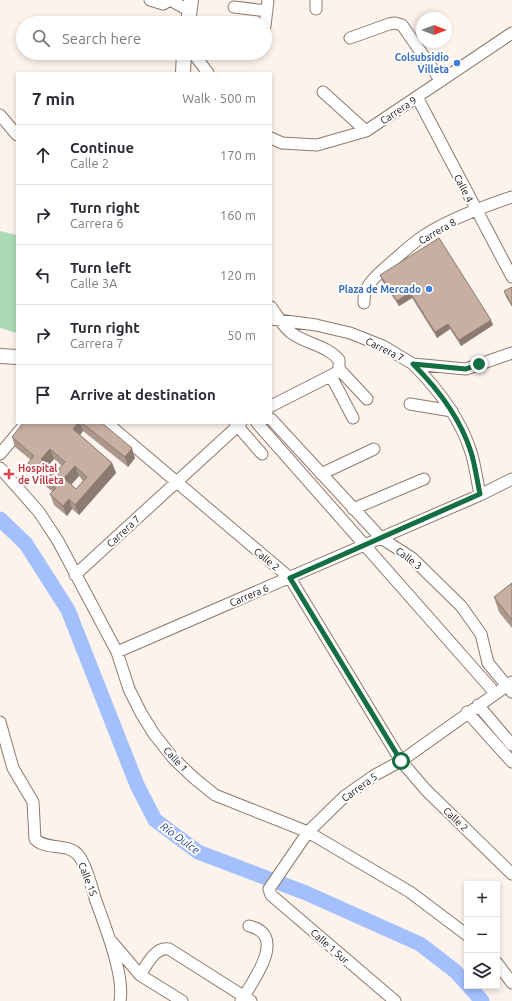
<!DOCTYPE html>
<meta charset="utf-8">
<style>
body{margin:0;font-family:Ubuntu,sans-serif;background:#f2f2f3;color:#2b2b33}
.controls{position:absolute;right:12px;bottom:12px;display:grid;overflow:hidden;border-radius:0px;box-shadow:0 2px 6px #0003}
.controls button{width:36px;height:36px;display:grid;place-items:center;padding:0;border:0;border-bottom:1px solid #e1e1e2;background:#fff;color:#2b2b33;font:20px sans-serif}
.compass{position:absolute;left:416px;top:12px;width:36px;height:36px;border-radius:50%;background:#fff;box-shadow:0 2px 6px #0003;rotate:90deg}
.stop{position:absolute;width:12px;height:12px;margin:-9px;border:3px solid #136e43;border-radius:50%;background:#fff}
.stop.end{background:#136e43;border-color:#fff;box-shadow:0 1px 4px #0008}
.list{margin:0;padding:0;list-style:none}
h2{display:flex;justify-content:space-between;align-items:center;height:52px;margin:0;padding:0 16px;font-size:17px}
h2 small{font-size:13px;font-weight:400;color:#7c7c81}
.list li{display:grid;grid-template-columns:26px 1fr auto;gap:12px;align-items:center;box-sizing:border-box;height:60px;padding:0 16px;border-top:1px solid #e1e1e2}
.list b{display:block;font-size:15px;white-space:nowrap}
.list p{margin:0;font-size:13px;white-space:nowrap;color:#7c7c81}
.list em{font-size:13px;font-style:normal;color:#7c7c81}
.icon{flex:none;width:22px;height:22px;fill:none;stroke:currentColor;stroke-width:2;stroke-linecap:round;stroke-linejoin:round}
.map{position:relative;flex:none;width:512px;height:1001px;overflow:hidden}
.search{position:absolute;background:#fff;box-shadow:0 2px 6px #0003;left:16px;top:16px;width:256px;height:44px;display:flex;align-items:center;gap:10px;box-sizing:border-box;padding:0 14px;border-radius:22px;color:#7c7c81;font-size:15px}
.panel{position:absolute;background:#fff;box-shadow:0 2px 6px #0003;left:16px;top:72px;width:256px;height:352px;border-radius:0px}
.map>svg:first-child{display:block}
.pitch{fill:#acdab6}
.lines{fill:none;stroke-linecap:round;stroke-linejoin:round}
.river{stroke:#a3c0fd;stroke-width:15}
.minor-casing{stroke:#8f796d;stroke-width:13}
.major-casing{stroke:#8f796d;stroke-width:16}
.minor{stroke:#fff;stroke-width:11}
.major{stroke:#fff;stroke-width:14}
.wall{fill:#ab978b;fill-rule:evenodd}
.shaded-wall{fill:#8b7b71}
.building{fill:#c7b0a2;stroke:#8b7b71;fill-rule:evenodd}
.route{stroke:#136e43;stroke-width:5}
.shop-dot{fill:#3f7fe0;stroke:#fff;stroke-width:1.5}
.health-dot{fill:#e0444e;stroke:#fff;stroke-width:1.5}
.labels{text-anchor:middle;stroke-width:4;stroke-linejoin:round;paint-order:stroke}
.shop-label{font-size:10px;font-weight:bold;fill:#366cbe;stroke:#fff;text-anchor:end}
.street-label{font-size:10px;fill:#150d08;stroke:#fff}
.health-label{font-size:10px;font-weight:bold;fill:#be3a42;stroke:#fff;text-anchor:start}
.water-label{font-size:11px;font-style:italic;fill:#223e84;stroke:#fff}
</style>
<div class="map">
<svg width="512" height="1001" viewBox="0 0 512 1001">
<rect width="100%" height="100%" fill="#fdf3ed"/>
<path class="pitch" d="M0,231L17,235V333L0,328Z"/>
<g class="lines">
<path class="river" d="M0,519L26,544L68,610L137,785L155,820L198,852L306,893L420,944L455,971L467,984
M469,986L482,1001"/>
<g class="minor-casing">
<path id="minor" d="M150,0L163,4L170,0
M170,0L190,11
M234,7L267,11
M316,9V0
M265,26L268,0
M350,38L389,24L395,23L402,25L441,81
M193,53L208,73
M323,92L366,131
M417,97L512,277
M0,115L17,135
M271,138L282,143L317,145L366,131L512,33
M364,303C363,286 375,277 387,266C399,256 412,243 425,235C452,218 482,207 512,197
M271,307C278,316 283,328 293,334C307,344 328,346 339,360V369L367,399
M271,319L316,325L350,333L383,346L413,364L466,369L512,353
M413,364C438,389 460,417 471,452C475,465 477,480 480,495
M331,376L353,418
M410,404L452,411
M271,406L336,373L339,369
M271,419L381,538L412,558L461,606L481,634L488,663L512,692
M107,423L290,578L401,761L426,790L512,874
M235,423L262,454
M257,423L495,693
M0,454L26,423
M0,468L39,512L58,541L117,652L129,689L141,713L154,734L173,758L194,778L215,795L308,832L410,892L467,935
M321,474L374,449
M353,509L424,479
M75,575L241,423
M117,652L480,495L512,479
M478,705L512,745
M467,712L512,762
M0,722L13,768L33,802L35,839C46,851 69,842 79,856C87,867 91,885 95,898C104,924 125,975 120,1001
M112,942L140,975L182,1001
M497,963L512,983
M140,975C147,965 155,946 169,949L251,1001
M241,1001C252,982 289,935 249,926
M395,1001L271,895L269,889L308,832L345,796L375,775L401,761L512,682"/>
</g>
<g class="major-casing">
<path id="major" d="M188,23L191,0
M183,73L184,53
M0,356L17,357"/>
</g>
<use href="#minor" class="minor"/>
<use href="#major" class="major"/>
</g>
<path class="wall" d="M380,275L493,325L461,346L450,329L437,338L412,298L399,306L382,281Z
M512,287V307L506,297L504,291Z
M23,423H102L135,458L128,467L83,431L80,435L112,463L116,473L79,515L72,509L67,516L54,505L50,494L53,492L31,474L28,463L31,460L15,447L12,437ZM54,459L62,466L56,472L48,465ZM79,476L83,481L76,489L71,485Z
M512,583V628L499,612L494,597Z"/>
<path class="shaded-wall" d="M410,292L412,298L399,306L397,301Z
M491,320L493,325L461,346L459,340Z
M448,324L450,329L437,338L435,332Z
M78,423H80L83,431L77,439L73,429Z
M132,448L135,458L128,467L125,457Z
M50,449L54,459L45,469L41,459Z
M112,463L116,473L79,515L75,505Z
M75,466L79,476L68,488L64,478Z
M69,499L72,509L67,516L63,506Z"/>
<path class="building" d="M439,238L491,320L459,340L448,324L435,332L410,292L397,301L380,275Z
M512,287V305L504,291Z
M23,423H78L73,429L112,463L75,505L69,499L63,506L50,494L56,488L28,463L34,456L12,437ZM50,449L65,462L56,472L41,459ZM75,466L87,477L76,489L64,478Z
M82,423H102L132,448L125,457Z
M512,583V620L494,597Z"/>
<g class="lines">
<path class="route" d="M401,761L290,578L480,494C477,480 475,465 471,452C460,417 438,389 413,364L466,369L479,364"/>
</g>
<g class="shop-dot">
<circle cx="457" cy="63" r="4"/>
<circle cx="429" cy="289" r="4"/>
</g>
<path class="health-dot" d="M7 468h4v4h4v4h-4v4h-4v-4h-4v-4h4z"/>
<g class="labels">
<g class="shop-label">
<text x="449" y="61">Colsubsidio<tspan x="449" dy="12">Villeta</tspan></text>
<text x="421" y="293">Plaza de Mercado</text>
</g>
<g class="street-label">
<text transform="translate(398 110) rotate(-34)" y="4">Carrera 9</text>
<text transform="translate(464 188) rotate(62)" y="4">Calle 4</text>
<text transform="translate(437 231) rotate(-30)" y="4">Carrera 8</text>
<text transform="translate(385 349) rotate(26)" y="4">Carrera 7</text>
<text transform="translate(123 531) rotate(-43)" y="4">Carrera 7</text>
<text transform="translate(409 558) rotate(37)" y="4">Calle 3</text>
<text transform="translate(267 559) rotate(40)" y="4">Calle 2</text>
<text transform="translate(249 595) rotate(-23)" y="4">Carrera 6</text>
<text transform="translate(176 759) rotate(47)" y="4">Calle 1</text>
<text transform="translate(359 787) rotate(-36)" y="4">Carrera 5</text>
<text transform="translate(456 819) rotate(44)" y="4">Calle 2</text>
<text transform="translate(88 879) rotate(69)" y="4">Calle 1S</text>
<text transform="translate(330 946) rotate(41)" y="4">Calle 1 Sur</text>
</g>
<g class="health-label">
<text x="18" y="472">Hospital<tspan x="18" dy="12">de Villeta</tspan></text>
</g>
<g class="water-label">
<text transform="translate(180 838) rotate(36)" y="4">Río Dulce</text>
</g>
</g>
</svg>
<div class="controls">
<button>+</button>
<button>−</button>
<button><svg class="icon" aria-label="layers" viewBox="0 0 24 24"><path d="M12 4l9 5-9 5-9-5zM3 14l9 5 9-5"/></svg></button>
</div>
<svg class="compass" viewBox="-18 -18 36 36"><path d="M0-13l5 13h-10z" fill="#e53935"/><path d="M0 13l5-13h-10z" fill="#7c7c81"/></svg>
<div class="stop" style="left:401px;top:761px"></div>
<div class="stop end" style="left:479px;top:364px"></div>
<div class="search"><svg class="icon" aria-label="search" viewBox="0 0 24 24"><circle cx="10" cy="10" r="6"/><path d="M15 15l6 6"/></svg>Search here</div>
<section class="panel">
<h2>7 min<small>Walk · 500 m</small></h2>
<ul class="list">
<li><svg class="icon" aria-label="ahead" viewBox="0 0 24 24"><path d="M12 20V5M6 11l6-6 6 6"/></svg><div><b>Continue</b><p>Calle 2</p></div><em>170 m</em></li>
<li><svg class="icon" aria-label="right" viewBox="0 0 24 24"><path d="M7 20v-9h11M14 6l5 5-5 5"/></svg><div><b>Turn right</b><p>Carrera 6</p></div><em>160 m</em></li>
<li><svg class="icon" aria-label="left" viewBox="0 0 24 24"><path d="M17 20v-9H6M10 6l-5 5 5 5"/></svg><div><b>Turn left</b><p>Calle 3A</p></div><em>120 m</em></li>
<li><svg class="icon" aria-label="right" viewBox="0 0 24 24"><path d="M7 20v-9h11M14 6l5 5-5 5"/></svg><div><b>Turn right</b><p>Carrera 7</p></div><em>50 m</em></li>
<li><svg class="icon" aria-label="arrive" viewBox="0 0 24 24"><path d="M6 21V4h12l-3 4 3 4H6"/></svg><div><b>Arrive at destination</b></div></li>
</ul>
</section>
</div>
